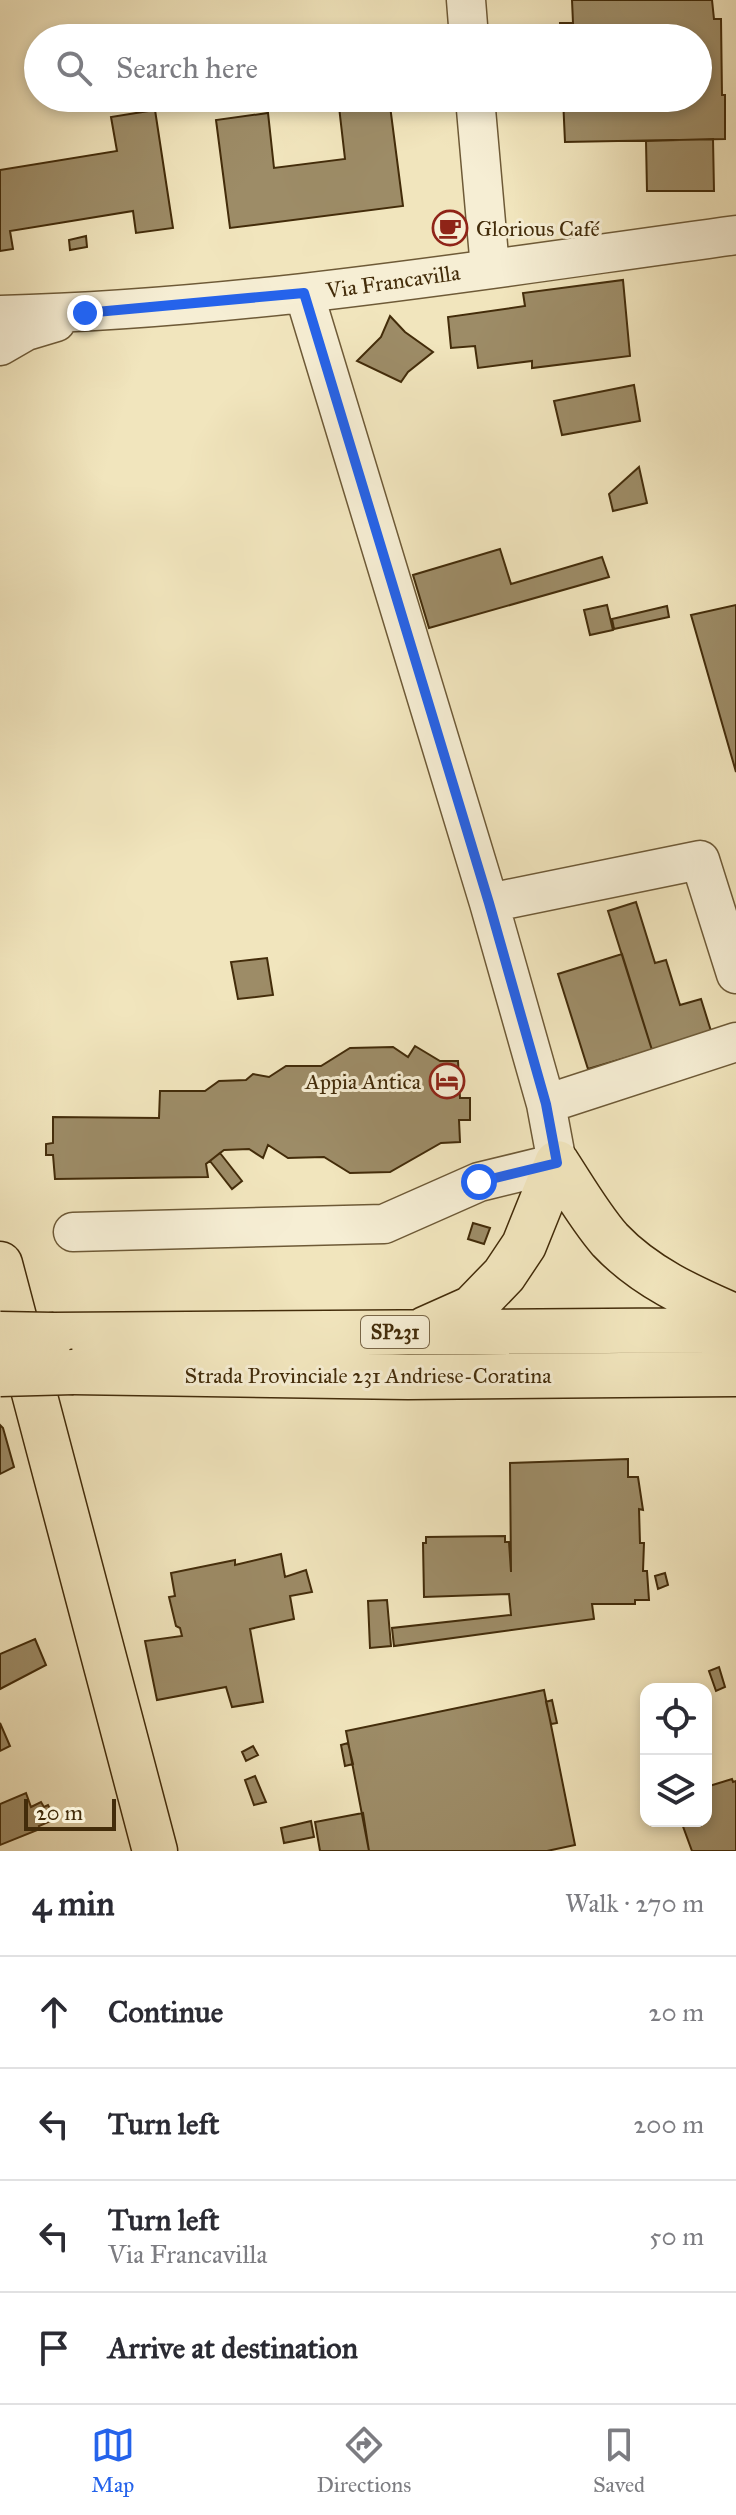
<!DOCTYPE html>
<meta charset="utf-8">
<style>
body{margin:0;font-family:"IM FELL Great Primer",serif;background:#f2f2f3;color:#2b2b33}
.controls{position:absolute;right:24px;bottom:24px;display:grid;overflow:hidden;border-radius:16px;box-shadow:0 4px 12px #0003}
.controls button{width:72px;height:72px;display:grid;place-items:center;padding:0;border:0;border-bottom:2px solid #e1e1e2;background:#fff;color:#2b2b33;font:40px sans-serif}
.scale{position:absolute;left:24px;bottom:20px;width:92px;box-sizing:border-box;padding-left:8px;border:4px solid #432c0a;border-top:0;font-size:22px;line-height:28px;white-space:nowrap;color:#432c0a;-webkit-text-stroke:6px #f6eed4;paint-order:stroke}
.stop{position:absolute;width:24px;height:24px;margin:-18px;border:6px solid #2563eb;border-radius:50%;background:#fff}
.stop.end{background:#2563eb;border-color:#fff;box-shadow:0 2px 8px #0008}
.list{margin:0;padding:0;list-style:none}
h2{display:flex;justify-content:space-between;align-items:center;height:104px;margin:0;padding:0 32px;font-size:34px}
h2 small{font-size:26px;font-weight:400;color:#7c7c81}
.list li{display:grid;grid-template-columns:52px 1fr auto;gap:24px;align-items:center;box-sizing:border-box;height:112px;padding:0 32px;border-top:2px solid #e1e1e2}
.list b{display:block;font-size:30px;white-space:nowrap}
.list p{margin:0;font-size:26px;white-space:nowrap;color:#7c7c81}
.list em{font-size:26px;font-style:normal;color:#7c7c81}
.icon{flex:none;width:44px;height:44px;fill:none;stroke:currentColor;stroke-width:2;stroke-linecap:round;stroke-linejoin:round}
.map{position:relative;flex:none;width:736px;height:1851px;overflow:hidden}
.search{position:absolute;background:#fff;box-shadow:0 4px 12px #0003;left:24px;right:24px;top:24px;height:88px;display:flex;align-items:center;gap:20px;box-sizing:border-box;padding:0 28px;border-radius:44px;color:#7c7c81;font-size:30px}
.sheet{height:552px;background:#fff}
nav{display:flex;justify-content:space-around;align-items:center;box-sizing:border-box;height:112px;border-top:2px solid #e1e1e2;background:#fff;font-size:22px;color:#7c7c81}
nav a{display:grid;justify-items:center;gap:4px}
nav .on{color:#2563eb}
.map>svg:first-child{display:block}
.building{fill:#9d8c67;stroke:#432c0a;stroke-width:2}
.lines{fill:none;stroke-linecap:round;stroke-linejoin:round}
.minor-casing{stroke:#6e5a37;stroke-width:41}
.major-casing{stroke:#432c0a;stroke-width:47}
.highway-casing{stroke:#432c0a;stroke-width:47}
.minor{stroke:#f6eed4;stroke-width:38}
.major{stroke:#f1e5bd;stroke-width:44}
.highway{stroke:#f1e5bd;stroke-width:44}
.highway-bridge-casing{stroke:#432c0a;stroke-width:47;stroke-linecap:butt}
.highway-bridge{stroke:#f1e5bd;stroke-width:44}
.route{stroke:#2563eb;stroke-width:10}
.labels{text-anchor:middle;stroke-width:6;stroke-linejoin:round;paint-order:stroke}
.shield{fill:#f6eed4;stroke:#796647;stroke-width:2}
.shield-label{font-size:20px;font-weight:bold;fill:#432c0a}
.poi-label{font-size:22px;fill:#432c0a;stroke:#f6eed4;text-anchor:start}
.street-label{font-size:22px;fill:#432c0a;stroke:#f6eed4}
</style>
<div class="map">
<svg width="736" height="1851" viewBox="0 0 736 1851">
<rect width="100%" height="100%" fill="#f1e5bd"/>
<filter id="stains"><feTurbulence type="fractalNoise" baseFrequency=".0025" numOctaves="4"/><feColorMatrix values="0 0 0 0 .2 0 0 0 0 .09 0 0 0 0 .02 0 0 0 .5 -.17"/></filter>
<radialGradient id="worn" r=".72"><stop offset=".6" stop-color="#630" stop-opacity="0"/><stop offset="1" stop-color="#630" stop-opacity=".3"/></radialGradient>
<path class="building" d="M572,0H712L714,19H721L722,95H725V139L565,142L563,98H698V38H561L560,23H573Z
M338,98H389L403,206L230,228L216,120L268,113L274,168L345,159Z
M155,110L173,228L136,233L133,211L10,231L13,249L0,251V170L117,151L111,117Z
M713,139L714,191H647L646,141Z
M86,236L87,247L70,250L69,240Z
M623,280L630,356L532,368V361L478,368L475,346L451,348L448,317L525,306L523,293Z
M390,316L405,332L433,352L408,372L401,382L357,361L381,337Z
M634,385L640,421L562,435L554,401Z
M639,467L647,503L613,511L609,494Z
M500,549L511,584L602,557L609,577L429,628L413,575Z
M607,605L613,630L590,635L584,610Z
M736,605V772L691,615Z
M667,606L669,617L614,629L612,619Z
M636,902L655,963L666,960L680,1005L701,999L711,1031L652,1050L608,911Z
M622,954L652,1050L588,1069L558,974Z
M267,958L273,995L238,999L231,962Z
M415,1046L440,1061H458L460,1098H470V1120H459L460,1142L441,1143L390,1172L350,1173L324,1157L288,1158L268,1145L263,1158L249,1149L224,1150L206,1164L208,1177L55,1179L53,1155H46V1144L53,1143V1117L159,1118L160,1091H205L219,1081L246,1080L253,1074L269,1077L286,1066H321L350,1048L393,1047L408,1057Z
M220,1153L242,1181L232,1189L210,1161Z
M473,1223L490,1228L484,1244L468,1239Z
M0,1425L3,1428L14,1467L0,1474Z
M628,1459V1477H638L643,1510L639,1509L640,1543H644L643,1571H647L649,1600H635V1604H592L594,1619L394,1646L392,1628L511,1615L509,1594L424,1597L423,1543H426V1537L505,1536V1542H509L511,1572L510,1463Z
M281,1554L285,1577L306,1570L312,1592L290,1596L294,1619L250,1629L263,1702L232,1707L226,1687L157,1700L145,1641L182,1636L180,1628L176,1626L169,1597L175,1596L171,1573L235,1560V1565Z
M665,1573L668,1585L658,1589L655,1576Z
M387,1600L391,1646L370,1648L368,1601Z
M35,1639L46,1665L0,1689V1654Z
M719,1667L725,1687L716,1691L709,1671Z
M544,1690L575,1845L547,1851H369L346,1731Z
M552,1700L557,1723L551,1724L546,1702Z
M0,1723L10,1746L0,1751Z
M348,1743L353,1764L345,1766L341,1745Z
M253,1746L258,1755L246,1761L242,1752Z
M255,1776L266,1802L254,1805L245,1780Z
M732,1779L733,1782L736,1781V1851H692L681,1821H706V1787Z
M26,1793L31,1807L41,1802L44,1807L48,1805L55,1819L39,1826L40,1829L0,1845V1804Z
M363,1813L369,1851H320L315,1822Z
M311,1821L314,1837L284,1843L281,1828Z"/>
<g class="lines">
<g class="minor-casing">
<path id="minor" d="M466,0L469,38
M475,98L490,268
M0,315C247,309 492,268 736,235
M0,346L26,331L56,322
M489,903L700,860L736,974
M546,1104L736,1042
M73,1232L384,1224L479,1182L557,1163L546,1104L489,903L304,293"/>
</g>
<g class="major-casing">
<path id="major" d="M0,1264L155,1851"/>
</g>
<g class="highway-casing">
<path id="highway" d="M557,1163C574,1189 590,1217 610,1240C645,1277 690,1297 736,1317
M425,1329L472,1308L504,1275L524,1245L557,1163
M53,1335L736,1330
M73,1372L408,1377L736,1374"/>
</g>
<use href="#minor" class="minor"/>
<use href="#major" class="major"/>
<use href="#highway" class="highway"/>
<g class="highway-bridge-casing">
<path id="highway-bridge" d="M0,1334L53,1335
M0,1374L73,1372"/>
</g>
<use href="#highway-bridge" class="highway-bridge"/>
</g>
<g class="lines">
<path class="route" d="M85,313L304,293L489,903L546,1104L557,1163L479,1182"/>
</g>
<defs>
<g id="cafe-ring" transform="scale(1.8)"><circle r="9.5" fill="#f6eed4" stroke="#8f2418" stroke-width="1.5"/><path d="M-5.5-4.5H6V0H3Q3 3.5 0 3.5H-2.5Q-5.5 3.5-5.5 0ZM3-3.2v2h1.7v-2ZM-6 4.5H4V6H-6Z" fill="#8f2418"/></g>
<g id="hotel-ring" transform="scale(1.8)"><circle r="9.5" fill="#f6eed4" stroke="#8f2418" stroke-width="1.5"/><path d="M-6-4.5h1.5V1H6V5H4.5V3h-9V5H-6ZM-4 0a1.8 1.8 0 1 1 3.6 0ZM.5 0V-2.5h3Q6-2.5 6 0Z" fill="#8f2418"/></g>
</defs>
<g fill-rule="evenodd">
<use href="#cafe-ring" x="450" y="228"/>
<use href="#hotel-ring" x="447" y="1081"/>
</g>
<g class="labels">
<rect class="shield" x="361" y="1316" width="68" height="32" rx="6"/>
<g class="shield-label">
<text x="395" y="1339">SP231</text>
</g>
<g class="poi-label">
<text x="476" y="236">Glorious Café</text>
<text x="421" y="1089" text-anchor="end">Appia Antica</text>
</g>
<g class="street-label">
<text transform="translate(393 281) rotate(-8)" y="8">Via Francavilla</text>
<text x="368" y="1383">Strada Provinciale 231 Andriese-Coratina</text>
</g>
</g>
<rect width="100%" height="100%" filter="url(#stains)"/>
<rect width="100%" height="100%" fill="url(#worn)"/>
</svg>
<div class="controls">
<button><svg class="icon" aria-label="locate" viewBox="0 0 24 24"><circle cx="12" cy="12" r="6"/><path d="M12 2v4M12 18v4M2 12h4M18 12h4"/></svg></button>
<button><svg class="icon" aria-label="layers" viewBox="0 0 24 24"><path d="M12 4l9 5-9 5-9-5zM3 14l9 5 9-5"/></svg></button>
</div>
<div class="scale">20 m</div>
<div class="stop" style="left:479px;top:1182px"></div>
<div class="stop end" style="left:85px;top:313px"></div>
<div class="search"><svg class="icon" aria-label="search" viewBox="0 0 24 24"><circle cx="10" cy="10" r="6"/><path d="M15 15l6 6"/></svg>Search here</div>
</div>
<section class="sheet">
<h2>4 min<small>Walk · 270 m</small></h2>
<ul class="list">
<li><svg class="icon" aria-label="ahead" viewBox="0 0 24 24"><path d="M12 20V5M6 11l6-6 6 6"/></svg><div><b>Continue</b></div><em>20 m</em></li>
<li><svg class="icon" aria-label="left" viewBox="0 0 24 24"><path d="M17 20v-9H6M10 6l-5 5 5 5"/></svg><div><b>Turn left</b></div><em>200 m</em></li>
<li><svg class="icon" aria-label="left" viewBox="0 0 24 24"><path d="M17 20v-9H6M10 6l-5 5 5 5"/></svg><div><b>Turn left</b><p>Via Francavilla</p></div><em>50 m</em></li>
<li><svg class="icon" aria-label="arrive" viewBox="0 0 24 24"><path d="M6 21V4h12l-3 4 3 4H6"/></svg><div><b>Arrive at destination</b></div></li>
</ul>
</section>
<nav>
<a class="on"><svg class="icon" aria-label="map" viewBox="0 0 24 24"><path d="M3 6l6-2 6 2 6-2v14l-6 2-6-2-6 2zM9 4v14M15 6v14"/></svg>Map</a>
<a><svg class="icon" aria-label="directions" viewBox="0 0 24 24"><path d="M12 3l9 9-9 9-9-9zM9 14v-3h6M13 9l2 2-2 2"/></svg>Directions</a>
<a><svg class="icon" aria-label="saved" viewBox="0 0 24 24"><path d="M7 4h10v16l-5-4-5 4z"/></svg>Saved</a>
</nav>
